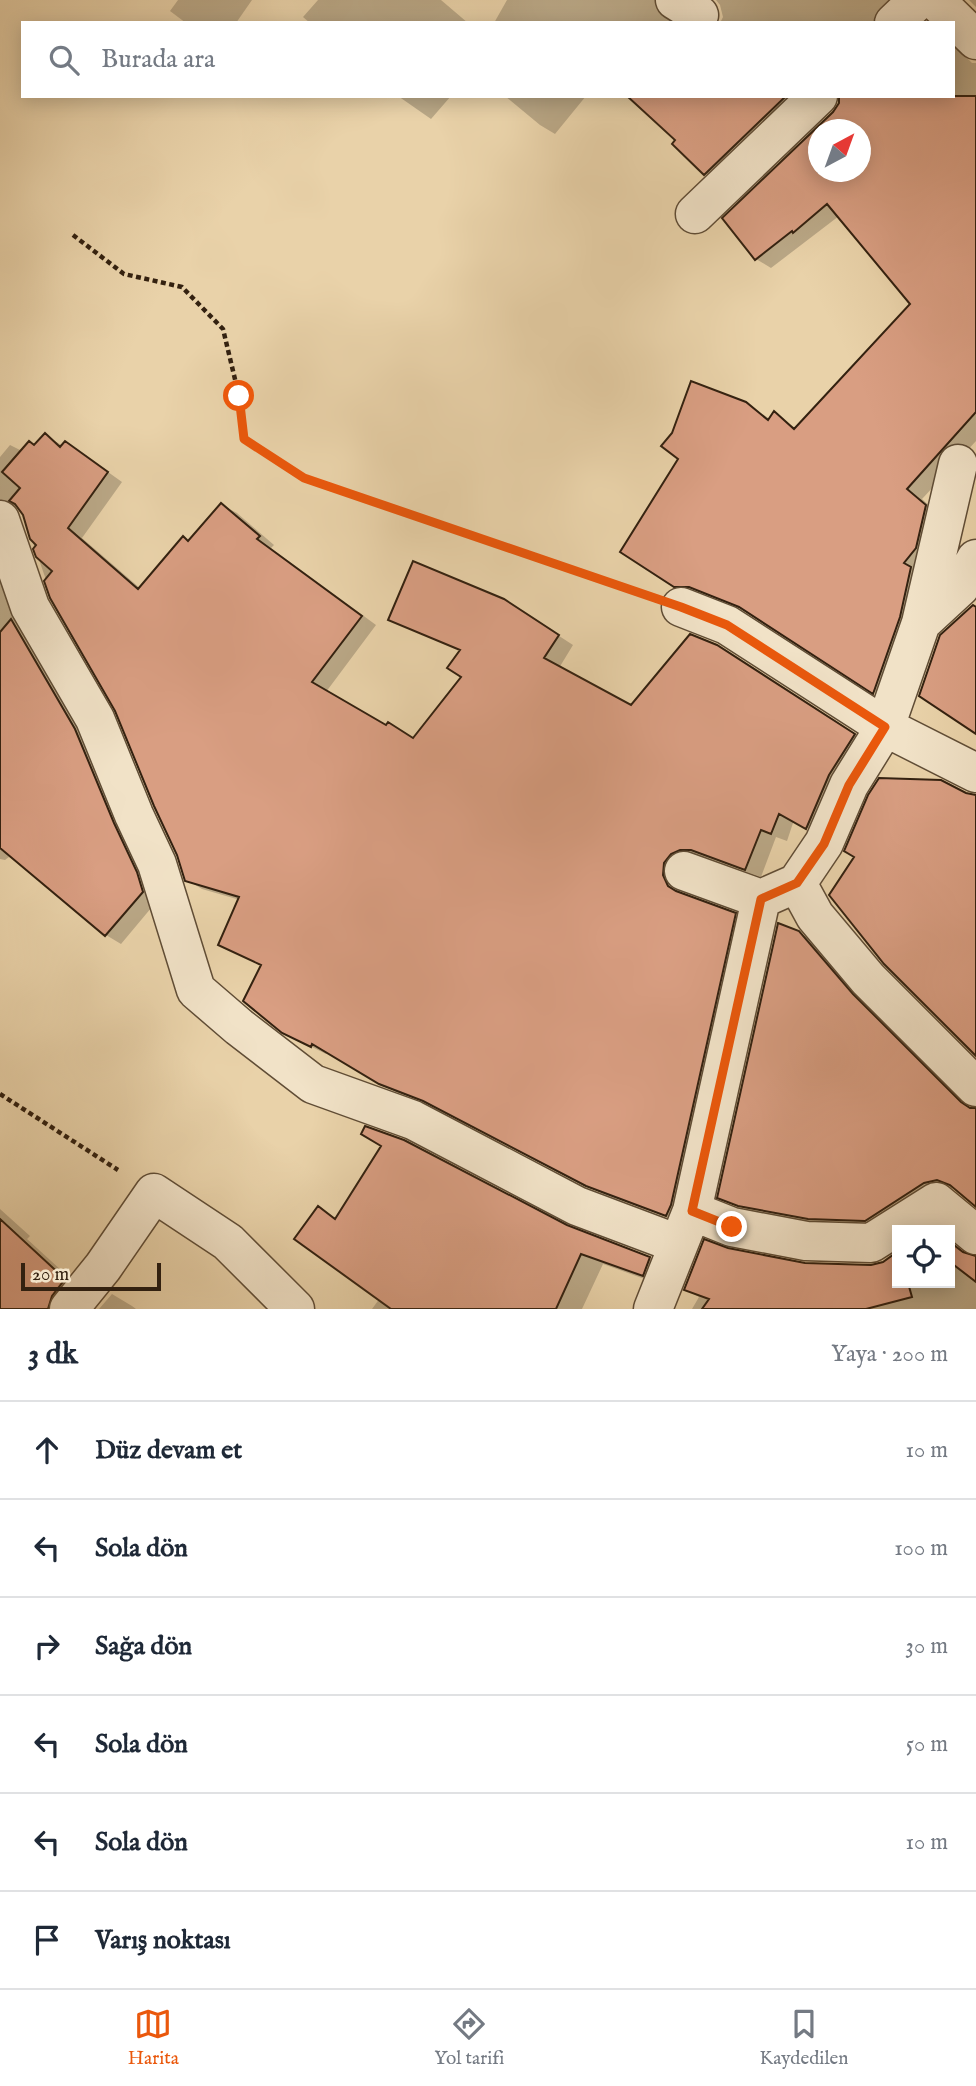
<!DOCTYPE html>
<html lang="tr">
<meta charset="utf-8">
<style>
body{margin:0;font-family:"IM FELL English",serif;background:#f2f2f3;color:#1f2937}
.controls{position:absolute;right:21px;bottom:21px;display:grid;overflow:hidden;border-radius:0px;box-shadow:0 4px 18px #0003}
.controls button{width:63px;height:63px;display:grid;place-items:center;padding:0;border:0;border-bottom:2px solid #e0e1e3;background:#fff;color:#1f2937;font:35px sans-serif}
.compass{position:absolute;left:808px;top:119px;width:63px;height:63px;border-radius:50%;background:#fff;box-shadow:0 4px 18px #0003;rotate:41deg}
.scale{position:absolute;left:21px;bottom:18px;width:140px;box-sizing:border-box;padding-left:7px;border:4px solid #332110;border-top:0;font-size:19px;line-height:24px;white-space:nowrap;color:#332110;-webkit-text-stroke:5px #f1e2c7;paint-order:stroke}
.stop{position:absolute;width:21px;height:21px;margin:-16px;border:5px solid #ea580c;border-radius:50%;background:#fff}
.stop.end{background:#ea580c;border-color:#fff;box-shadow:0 2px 7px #0008}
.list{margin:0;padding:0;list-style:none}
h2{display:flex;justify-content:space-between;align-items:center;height:91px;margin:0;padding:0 28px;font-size:30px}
h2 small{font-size:23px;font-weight:400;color:#747a83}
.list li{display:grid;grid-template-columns:46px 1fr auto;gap:21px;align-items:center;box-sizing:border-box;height:98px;padding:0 28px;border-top:2px solid #e0e1e3}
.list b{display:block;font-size:26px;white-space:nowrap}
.list em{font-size:23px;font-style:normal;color:#747a83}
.icon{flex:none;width:38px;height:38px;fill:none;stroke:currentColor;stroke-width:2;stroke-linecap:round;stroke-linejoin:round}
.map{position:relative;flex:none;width:976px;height:1309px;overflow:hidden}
.search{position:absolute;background:#fff;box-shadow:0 4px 18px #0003;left:21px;right:21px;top:21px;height:77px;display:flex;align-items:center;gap:18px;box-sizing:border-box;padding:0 24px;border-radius:0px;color:#747a83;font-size:26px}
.sheet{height:679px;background:#fff}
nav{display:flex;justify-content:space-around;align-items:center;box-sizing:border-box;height:98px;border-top:2px solid #e0e1e3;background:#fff;font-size:19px;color:#747a83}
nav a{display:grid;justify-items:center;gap:4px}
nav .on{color:#ea580c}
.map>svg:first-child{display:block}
.shadow{fill:#0003;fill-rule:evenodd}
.building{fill:#d99e82;stroke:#332110;stroke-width:2;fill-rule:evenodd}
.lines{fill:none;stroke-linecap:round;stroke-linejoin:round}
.minor-casing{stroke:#604d36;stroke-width:41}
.path{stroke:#332110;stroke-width:4.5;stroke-dasharray:5 3.5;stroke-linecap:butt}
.minor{stroke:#f1e2c7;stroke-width:38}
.route{stroke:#ea580c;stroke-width:9}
</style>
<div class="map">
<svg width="976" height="1309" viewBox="0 0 976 1309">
<rect width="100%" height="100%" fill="#e9d2a9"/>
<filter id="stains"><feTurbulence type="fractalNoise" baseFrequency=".00286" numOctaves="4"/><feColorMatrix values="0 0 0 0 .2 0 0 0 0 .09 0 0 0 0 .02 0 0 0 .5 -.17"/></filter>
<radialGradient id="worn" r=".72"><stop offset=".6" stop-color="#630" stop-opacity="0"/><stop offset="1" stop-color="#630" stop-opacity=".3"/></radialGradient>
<path class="shadow" d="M178,0H252L236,23H186L170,11Z
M318,0H441L468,23H310L303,17Z
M507,0H671L668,10L673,23H494Z
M716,0H911L890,23H720L723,17L720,5Z
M969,0H976V7Z
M953,44L972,63H976V441L922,499L941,516L890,701L752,613L706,595H691L675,586L745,403L770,419L774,414L797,429L912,304L839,216L771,268L756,259L724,219L835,112L840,103L953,96ZM818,130H860V172H818Z
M398,96H451L431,119Z
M505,96H586L555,134L540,125Z
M630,96H811L721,182L706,173L678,140Z
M45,435L63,446L80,452L122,482L82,538L141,589L190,542L222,505L237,513L274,545L271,548L376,625L326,692L387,728L414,740L463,677L461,651L391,619L519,610L573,645L559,668L632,707L732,655L869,744L822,836L794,820L787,841L776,837L761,877L708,858L696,857L677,885L682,895L735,915L750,923L682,1223L603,1194L440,1108L396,1092L328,1052L326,1054L300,1041L262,966L220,945L240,900L202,889L187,880L178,854L117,710L52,597L22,511L19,507H8L0,513V457L10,445L22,451L35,446Z
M0,555L90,739L157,901L121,944L106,935L25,866L9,857L5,860L0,859Z
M798,932L814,941L867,1005L972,1110H976V1204L954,1188L940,1191L880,1228L825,1227L755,1213L719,1197Z
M318,1208L337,1219L566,1227L649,1258L670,1270L664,1286L603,1264L582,1309H372L380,1298Z
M0,1209L30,1236L27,1239L85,1292L72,1309H0Z
M950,1240L971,1258H976V1309H692L699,1297L686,1290L727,1250L802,1264L871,1267L883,1263L897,1254V1283H950Z
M112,1294L132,1306L136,1309H99Z"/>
<path class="building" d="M627,96H786L704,175L672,144L675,140Z
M839,96H976V412L907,489L926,505L916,548L904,563L911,567L900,617L873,694L739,607L689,587H674L620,552L678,459L661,446L672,433L691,381L746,402L768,420L774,411L794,429L910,304L827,204L793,233L792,231L755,260L722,218L833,112L839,103ZM818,130H860V172H818Z
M45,433L60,447L65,441L108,472L68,528L138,589L183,536L188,541L221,503L260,536L257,539L362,616L312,682L386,725L388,722L413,738L461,677L447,668L460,650L388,620L413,561L504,599L559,635L544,658L631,705L690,634L717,645L855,734L829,775L806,829L779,814L771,834L761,830L745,870L691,850H680L671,854L664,863L663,875L668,886L676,891L736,913L671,1205L666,1216L586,1186L423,1101L379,1084L312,1044L311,1047L282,1033L243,1001L261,965L218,945L239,897L185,881L177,855L154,806L115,711L50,598L44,581L52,571L36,557L33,549L36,545L30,539L23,515L15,504L9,501L20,488L2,472L29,441L34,445Z
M973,605L976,607V734L919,696L940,635Z
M11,619L75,729L114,823L137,872L143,892L105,936L0,848V632Z
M879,778L941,780L966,793L976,795V1056L884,964L829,895L854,857L844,851L868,795Z
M778,923L799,931L853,994L961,1102L970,1108H976V1207L950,1185L937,1180L924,1183L865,1221L808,1219L738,1206L717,1198Z
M365,1126L404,1140L567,1225L650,1257L643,1276L581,1254L556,1309H391L294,1239L318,1206L335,1219L381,1146L361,1134Z
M0,1219L65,1279L52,1296L48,1309H0Z
M704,1239L728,1248L805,1263L871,1265L883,1262L897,1252V1283H908L912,1297L866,1309H702L709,1299L684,1290Z
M950,1242L963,1252L976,1256V1282L950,1262Z"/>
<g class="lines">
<g class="minor-casing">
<path id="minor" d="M675,0L699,15
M935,0L976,40
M894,23L918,0
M695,214L818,96
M0,520L30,607L95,719L134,815L157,864L196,990L239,1027L313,1084L413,1120L577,1206L678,1244
M681,607L727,625L885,727L976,773
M921,623L960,587L976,559
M684,871L761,899L797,883L824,843L849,785L885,727L921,623L958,464
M797,883L815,916L868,979L976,1087
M692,1211L732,1227L806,1241L871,1243L936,1202L976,1235
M69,1309L103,1267L154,1193L228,1242L295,1309
M653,1309L692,1211L761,899"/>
</g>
<path class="path" d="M73,235L124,274L182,287L223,329L239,396L244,439L304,478L640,593
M0,1094L118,1170"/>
<use href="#minor" class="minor"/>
</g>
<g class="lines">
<path class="route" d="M239,396L244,439L304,478L681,607L727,625L885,727L849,785L824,844L797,883L761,899L692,1211L732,1227"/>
</g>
<rect width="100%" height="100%" filter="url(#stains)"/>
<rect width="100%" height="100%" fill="url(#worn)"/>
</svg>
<div class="controls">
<button><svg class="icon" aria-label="locate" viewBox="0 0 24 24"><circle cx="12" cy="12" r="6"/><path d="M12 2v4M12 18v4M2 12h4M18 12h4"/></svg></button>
</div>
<svg class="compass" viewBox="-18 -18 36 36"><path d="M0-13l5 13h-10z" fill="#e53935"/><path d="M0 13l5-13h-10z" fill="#747a83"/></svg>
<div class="scale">20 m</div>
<div class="stop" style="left:239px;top:396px"></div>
<div class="stop end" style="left:732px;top:1227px"></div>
<div class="search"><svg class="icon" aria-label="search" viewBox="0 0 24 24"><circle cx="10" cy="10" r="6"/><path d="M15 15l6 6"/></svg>Burada ara</div>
</div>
<section class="sheet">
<h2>3 dk<small>Yaya · 200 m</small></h2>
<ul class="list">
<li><svg class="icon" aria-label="ahead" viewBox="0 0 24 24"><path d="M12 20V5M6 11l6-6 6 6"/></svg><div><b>Düz devam et</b></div><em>10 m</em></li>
<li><svg class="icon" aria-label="left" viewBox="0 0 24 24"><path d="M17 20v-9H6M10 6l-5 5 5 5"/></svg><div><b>Sola dön</b></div><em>100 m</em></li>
<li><svg class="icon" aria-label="right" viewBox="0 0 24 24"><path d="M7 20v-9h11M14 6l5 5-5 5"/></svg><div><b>Sağa dön</b></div><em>30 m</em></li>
<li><svg class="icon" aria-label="left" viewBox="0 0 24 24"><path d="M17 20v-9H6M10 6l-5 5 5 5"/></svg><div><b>Sola dön</b></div><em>50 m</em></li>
<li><svg class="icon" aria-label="left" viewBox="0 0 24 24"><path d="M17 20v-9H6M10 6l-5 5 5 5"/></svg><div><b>Sola dön</b></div><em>10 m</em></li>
<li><svg class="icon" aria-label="arrive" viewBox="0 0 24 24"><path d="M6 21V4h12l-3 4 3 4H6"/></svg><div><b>Varış noktası</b></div></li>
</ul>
</section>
<nav>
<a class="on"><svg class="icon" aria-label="map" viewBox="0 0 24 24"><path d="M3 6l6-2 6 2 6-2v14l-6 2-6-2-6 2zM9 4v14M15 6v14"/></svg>Harita</a>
<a><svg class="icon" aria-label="directions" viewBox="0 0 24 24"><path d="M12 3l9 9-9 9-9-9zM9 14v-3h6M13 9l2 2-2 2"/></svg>Yol tarifi</a>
<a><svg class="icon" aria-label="saved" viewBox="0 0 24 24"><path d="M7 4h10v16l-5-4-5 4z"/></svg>Kaydedilen</a>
</nav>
